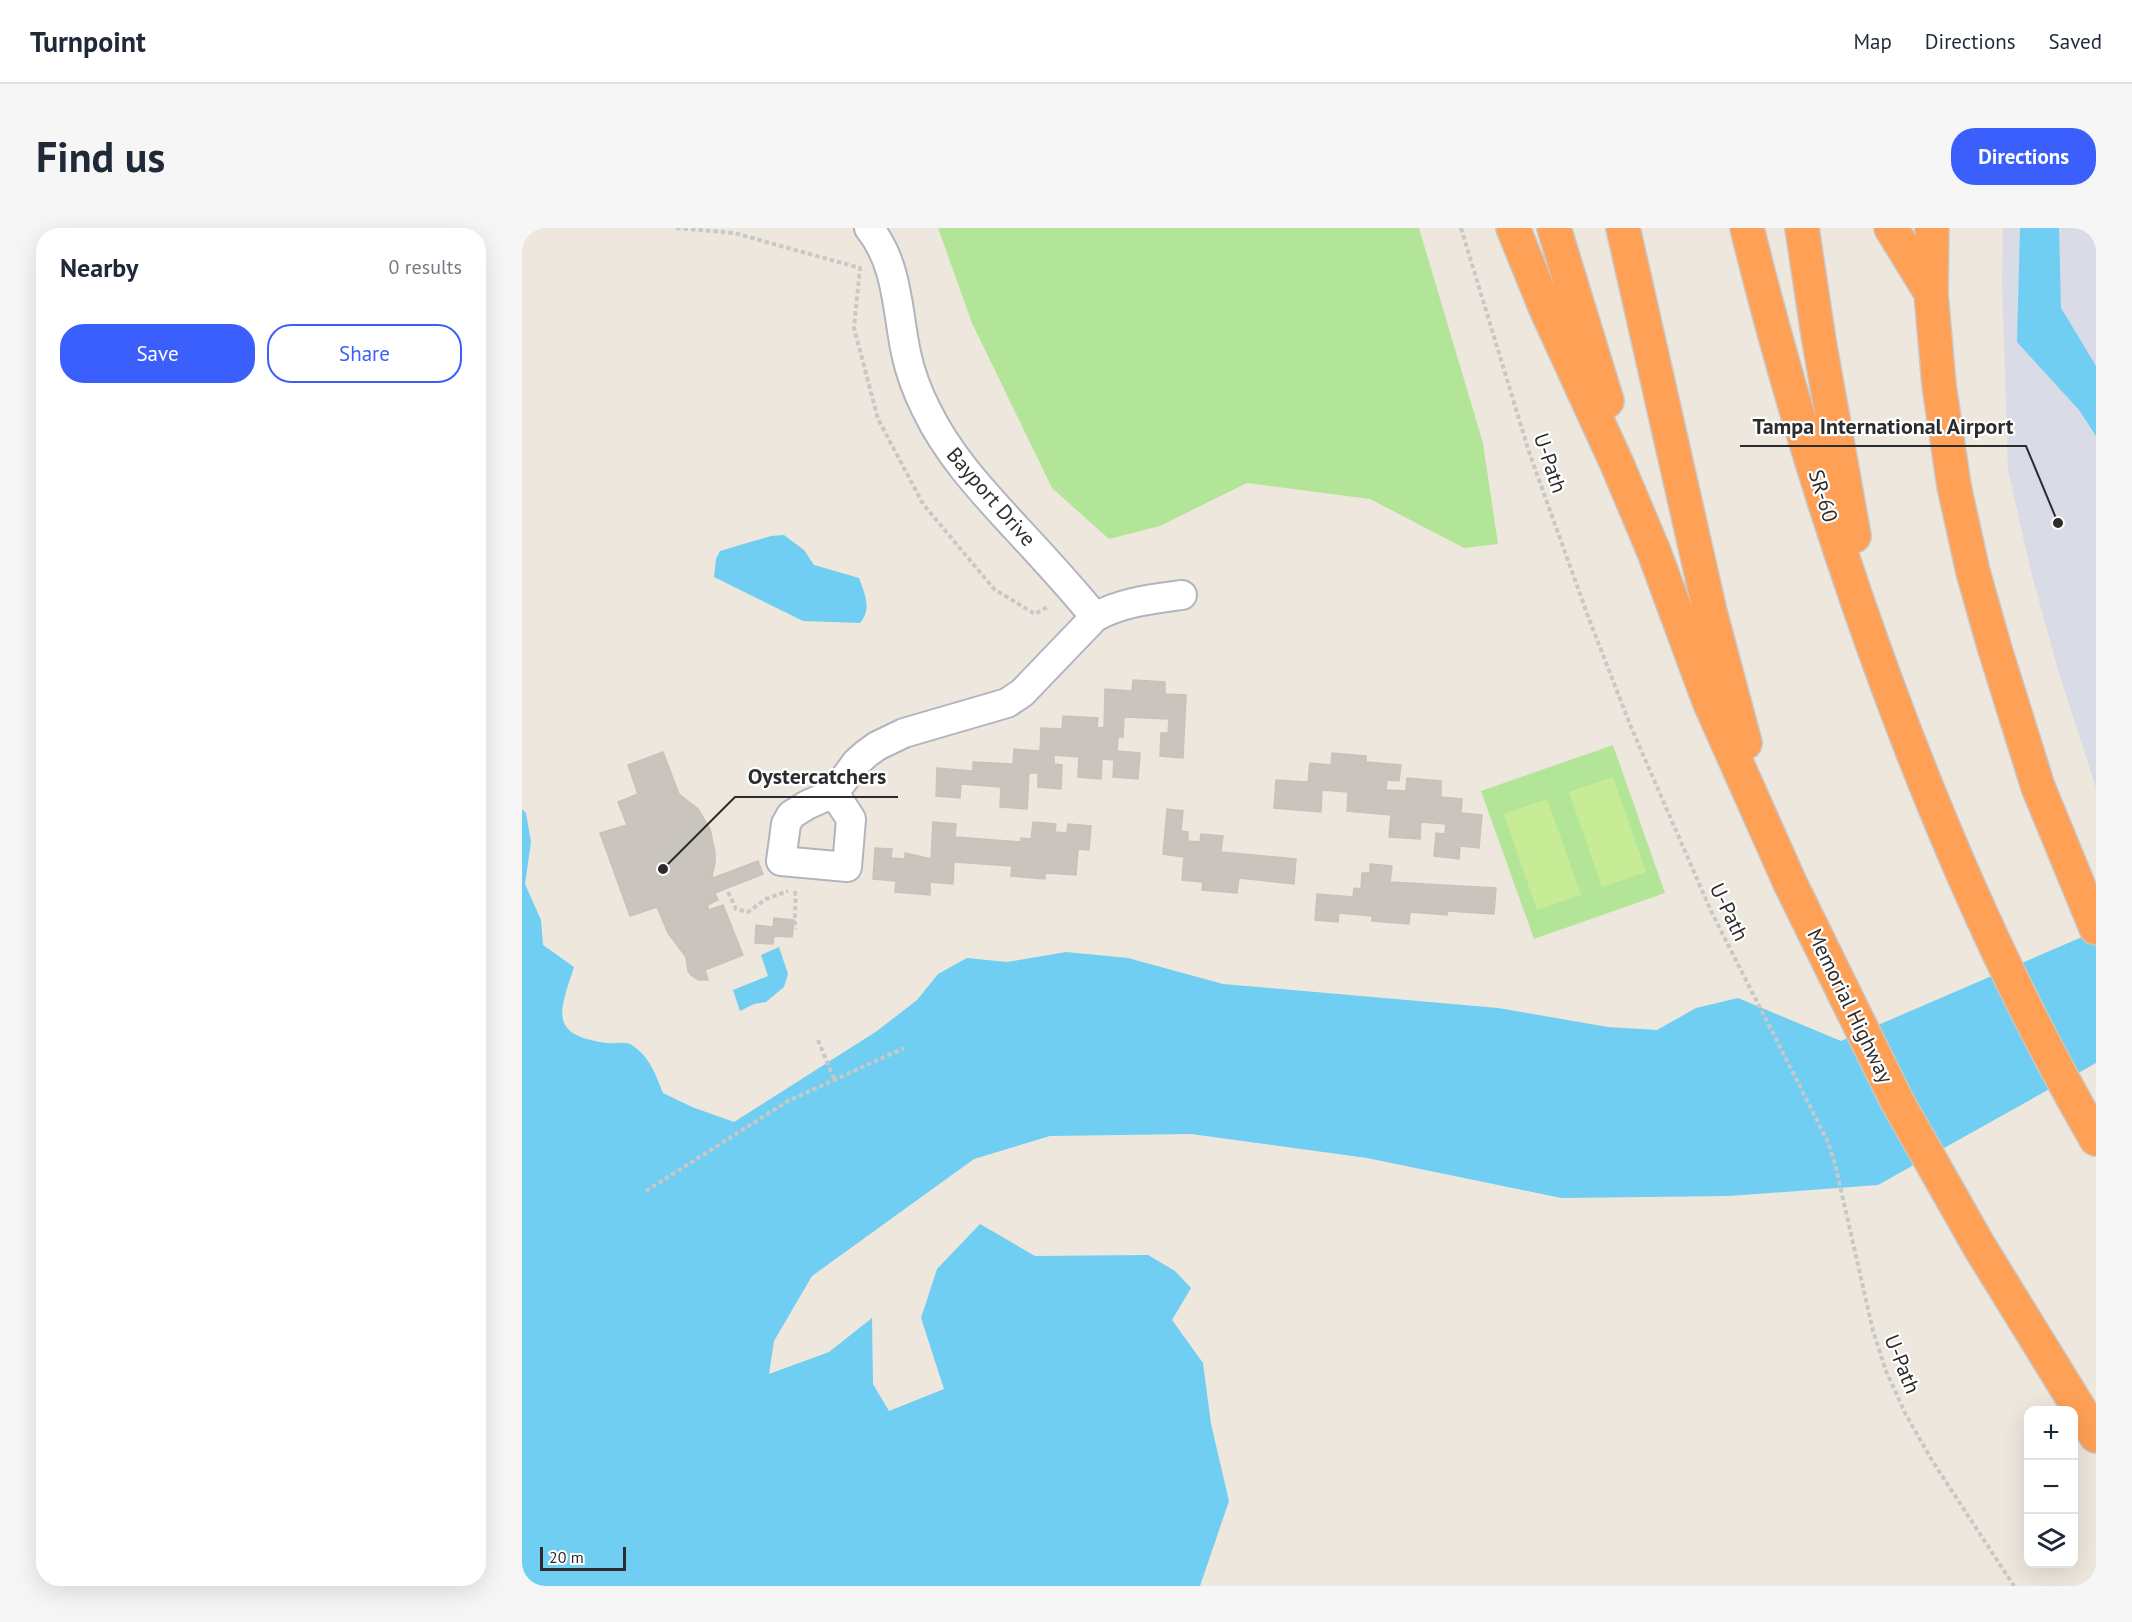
<!DOCTYPE html>
<meta charset="utf-8">
<style>
body{margin:0;font-family:"PT Sans",sans-serif;background:#f6f6f7;color:#1f2937}
.controls{position:absolute;right:18px;bottom:18px;display:grid;overflow:hidden;border-radius:12px;box-shadow:0 6px 24px #0002}
.controls button{width:54px;height:54px;display:grid;place-items:center;padding:0;border:0;border-bottom:2px solid #e0e1e3;background:#fff;color:#1f2937;font:30px sans-serif}
.scale{position:absolute;left:18px;bottom:15px;width:86px;box-sizing:border-box;padding-left:6px;border:3px solid #2c2c2c;border-top:0;font-size:16px;line-height:21px;white-space:nowrap;color:#2c2c2c;-webkit-text-stroke:4px #fff;paint-order:stroke}
.list{margin:0;padding:0;list-style:none}
h2{display:flex;justify-content:space-between;align-items:center;height:78px;margin:0;padding:0 24px;font-size:26px}
h2 small{font-size:20px;font-weight:400;color:#747a83}
.actions{display:flex;gap:12px;padding:18px 24px}
.actions a{flex:1;padding:14px 0;border:2px solid #3b5ffd;border-radius:24px;text-align:center;font-size:21px;color:#3b5ffd}
.actions .main{background:#3b5ffd;color:#fff}
.icon{flex:none;width:33px;height:33px;fill:none;stroke:currentColor;stroke-width:2;stroke-linecap:round;stroke-linejoin:round}
.map{position:relative;flex:none;width:1574px;height:1358px;overflow:hidden;border-radius:24px}
header{display:flex;align-items:center;gap:36px;box-sizing:border-box;height:84px;padding:0 30px;background:#fff;border-bottom:2px solid #e0e1e3}
header strong{font-size:28px}
nav{display:flex;gap:33px;margin-inline-start:auto;font-size:21px}
.intro{display:flex;align-items:center;justify-content:space-between;box-sizing:border-box;height:144px;padding:0 36px}
h1{margin:0;font-size:42px}
.button{padding:15px 27px;border-radius:24px;background:#3b5ffd;color:#fff;font-size:21px;font-weight:700}
main{display:flex;gap:36px;padding:0 36px}
aside{flex:1;background:#fff;border-radius:24px;box-shadow:0 6px 24px #0002}
.map>svg:first-child{display:block}
.airport{fill:#d9dbe6}
.green{fill:#b3e599}
.pitch{fill:#c7ec95}
.water{fill:#6fcef1}
.building{fill:#c9c4bd;stroke:#c9c3b7;stroke-width:1.5}
.lines{fill:none;stroke-linecap:round;stroke-linejoin:round}
.minor-casing{stroke:#b2b4bf;stroke-width:32}
.highway-casing{stroke:#c8c8c8;stroke-width:36}
.path{stroke:#c8c8c8;stroke-width:4;stroke-dasharray:4.5 3;stroke-linecap:butt}
.minor{stroke:#fff;stroke-width:28}
.highway{stroke:#ffa057;stroke-width:33}
.labels{text-anchor:middle;stroke-width:4.5;stroke-linejoin:round;paint-order:stroke}
.street-label{font-size:21px;fill:#2c2c2c;stroke:#fff}
.leader{fill:none;stroke:#2c2c2c;stroke-width:2}
.callout-dot{fill:#2c2c2c;stroke:#fff;stroke-width:2}
.callout-label{font-size:22px;text-anchor:middle;font-weight:bold;fill:#2c2c2c;stroke:#fff;stroke-width:4.5;stroke-linejoin:round;paint-order:stroke}
</style>
<header>
<strong>Turnpoint</strong>
<nav><a>Map</a><a>Directions</a><a>Saved</a></nav>
</header>
<div class="intro"><h1>Find us</h1><a class="button">Directions</a></div>
<main>
<aside>
<h2>Nearby<small>0 results</small></h2>
<ul class="list">
</ul>
<div class="actions"><a class="main">Save</a><a>Share</a></div>
</aside>
<div class="map">
<svg width="1574" height="1358" viewBox="0 0 1574 1358">
<rect width="100%" height="100%" fill="#eee7de"/>
<path class="airport" d="M1481,0H1574V560L1537,445L1510,348L1486,242L1480,52Z"/>
<path class="green" d="M416,0H897L961,215L976,316L942,320L848,271L725,255L638,298L587,311L530,260L450,95Z
M1091,517L1143,665L1012,711L959,563Z"/>
<path class="pitch" d="M1091,549L1124,644L1080,659L1047,564Z
M1025,571L1059,667L1015,682L982,586Z"/>
<path class="water" d="M1498,0H1537L1539,80L1574,138V208L1557,182L1495,114Z
M262,307L282,322L292,337L337,350C343,366 350,381 338,395L281,393L192,349L194,331L198,323L249,308Z
M0,581L4,585L9,614L3,656L19,692L21,717L52,739C38,783 25,807 85,815C92,816 101,813 108,816C127,827 133,845 141,865L170,879L212,894L355,803L395,772L416,746L445,730L485,734L544,724L606,730L701,756L976,780L1086,799L1135,802L1174,780L1216,770L1319,813L1574,703V835L1356,957L1207,968L1039,970L845,930L669,906L528,908L452,931L290,1048L252,1113L247,1146L307,1124L350,1090L351,1156L367,1183L422,1161L399,1090L415,1041L458,996L513,1028L626,1027L653,1043L669,1060L650,1092L681,1135L689,1196L707,1273L678,1358H0Z
M257,719L266,746L262,759L244,774L232,776L218,783L211,762L246,748L239,727Z"/>
<path class="building" d="M611,452L643,454V466L664,467L661,530L638,528L639,505H646L647,491L602,489L601,509H596L595,523L618,525L616,551L591,549L592,532L580,531L579,551L556,549L557,529L532,527V536L540,537L539,561L516,559V545H507L505,581L478,579L479,559L439,556L438,570L414,568L415,540L451,543V534L491,536L492,521L518,523L519,500L540,501L541,488L576,490L575,499L582,500L583,461L610,463Z
M141,524L157,566L176,581L188,601L193,624V635L190,647L176,652L187,682L201,677L221,727L183,742L186,752H176L169,747L166,743L164,729L146,705L135,679L108,688L78,605L105,597L96,574L116,566L106,537Z
M810,525L844,528V534L879,537L877,553L865,552L864,562L884,563L885,550L919,553V569L940,571L939,585L960,587L957,620L938,618L937,631L912,628L914,605L923,606L924,596L899,594L898,611L867,609L869,587L825,583L826,564L800,562L799,584L752,580L754,552L786,554L788,535L809,537Z
M645,581L661,583L659,603L666,604V613L678,614L679,606L701,608L699,624L774,631L772,656L717,650L715,665L680,662L681,654L660,652L662,629L641,626Z
M411,594L434,596L433,609L499,614V610L509,611L511,594L534,596L533,604L545,605L546,596L569,598L567,622L556,621L554,647L523,645V651L489,648L490,638L432,634L431,656L408,654V667L373,664L374,653L351,651L353,620L370,621L369,630L383,631V625L409,631Z
M236,633L241,646L193,665L196,672L186,677L176,652L190,647L191,650Z
M848,636L870,638L868,654L974,660L972,686L925,683V687L888,684L887,696L850,693V688L817,685L816,694L793,692L795,666L831,669L832,660L839,661L840,645H848Z
M252,690L272,692L270,709L252,708L251,716L233,715L234,697L251,699Z"/>
<g class="lines">
<g class="minor-casing">
<path id="minor" d="M347,0C376,36 375,82 384,125C388,144 395,163 404,181C426,227 460,263 494,300C521,329 548,358 573,389
M312,565L329,591L325,639L259,633L264,596L269,587L285,577L312,565L334,535L344,526L355,518L382,505L485,475L500,465L573,389C600,374 630,371 660,367"/>
</g>
<g class="highway-casing">
<path id="highway" d="M991,0L1024,81L1095,236L1132,324L1187,473L1268,655L1375,873L1457,1018L1574,1208
M1032,0L1085,173
M1101,0L1188,384L1223,515
M1225,0C1256,126 1293,250 1335,372C1399,558 1475,740 1574,911
M1280,0L1297,113L1332,308
M1369,0L1409,65
M1410,0L1409,65L1417,157L1432,258L1451,344L1472,418L1516,559L1574,700"/>
</g>
<path class="path" d="M154,0L212,5L338,40L332,100L356,191L401,276L472,361L513,386L527,378
M939,0L1007,224L1067,391L1109,499L1189,683L1306,914L1314,940L1351,1103L1364,1143L1384,1187L1411,1234L1492,1358
M273,663C275,677 271,688 274,701
M206,664L214,681L226,684L244,671L266,663
M296,812L312,851
M124,963L266,873L382,820"/>
<use href="#minor" class="minor"/>
<use href="#highway" class="highway"/>
</g>
<g class="labels">
<g class="street-label">
<text transform="translate(1028 235) rotate(71)" y="7">U-Path</text>
<text transform="translate(1301 268) rotate(73)" y="7">SR-60</text>
<text transform="translate(469 269) rotate(49)" y="7">Bayport Drive</text>
<text transform="translate(1207 684) rotate(64)" y="7">U-Path</text>
<text transform="translate(1328 778) rotate(64)" y="7">Memorial Highway</text>
<text transform="translate(1380 1136) rotate(68)" y="7">U-Path</text>
</g>
</g>
<path class="leader" d="M1536 295L1504 218H1218M141 641L213 569H376"/>
<g class="callout-dot">
<circle cx="1536" cy="295" r="6"/>
<circle cx="141" cy="641" r="6"/>
</g>
<g class="callout-label">
<text x="1361" y="206">Tampa International Airport</text>
<text x="295" y="556">Oystercatchers</text>
</g>
</svg>
<div class="controls">
<button>+</button>
<button>−</button>
<button><svg class="icon" aria-label="layers" viewBox="0 0 24 24"><path d="M12 4l9 5-9 5-9-5zM3 14l9 5 9-5"/></svg></button>
</div>
<div class="scale">20 m</div>
</div>
</main>
